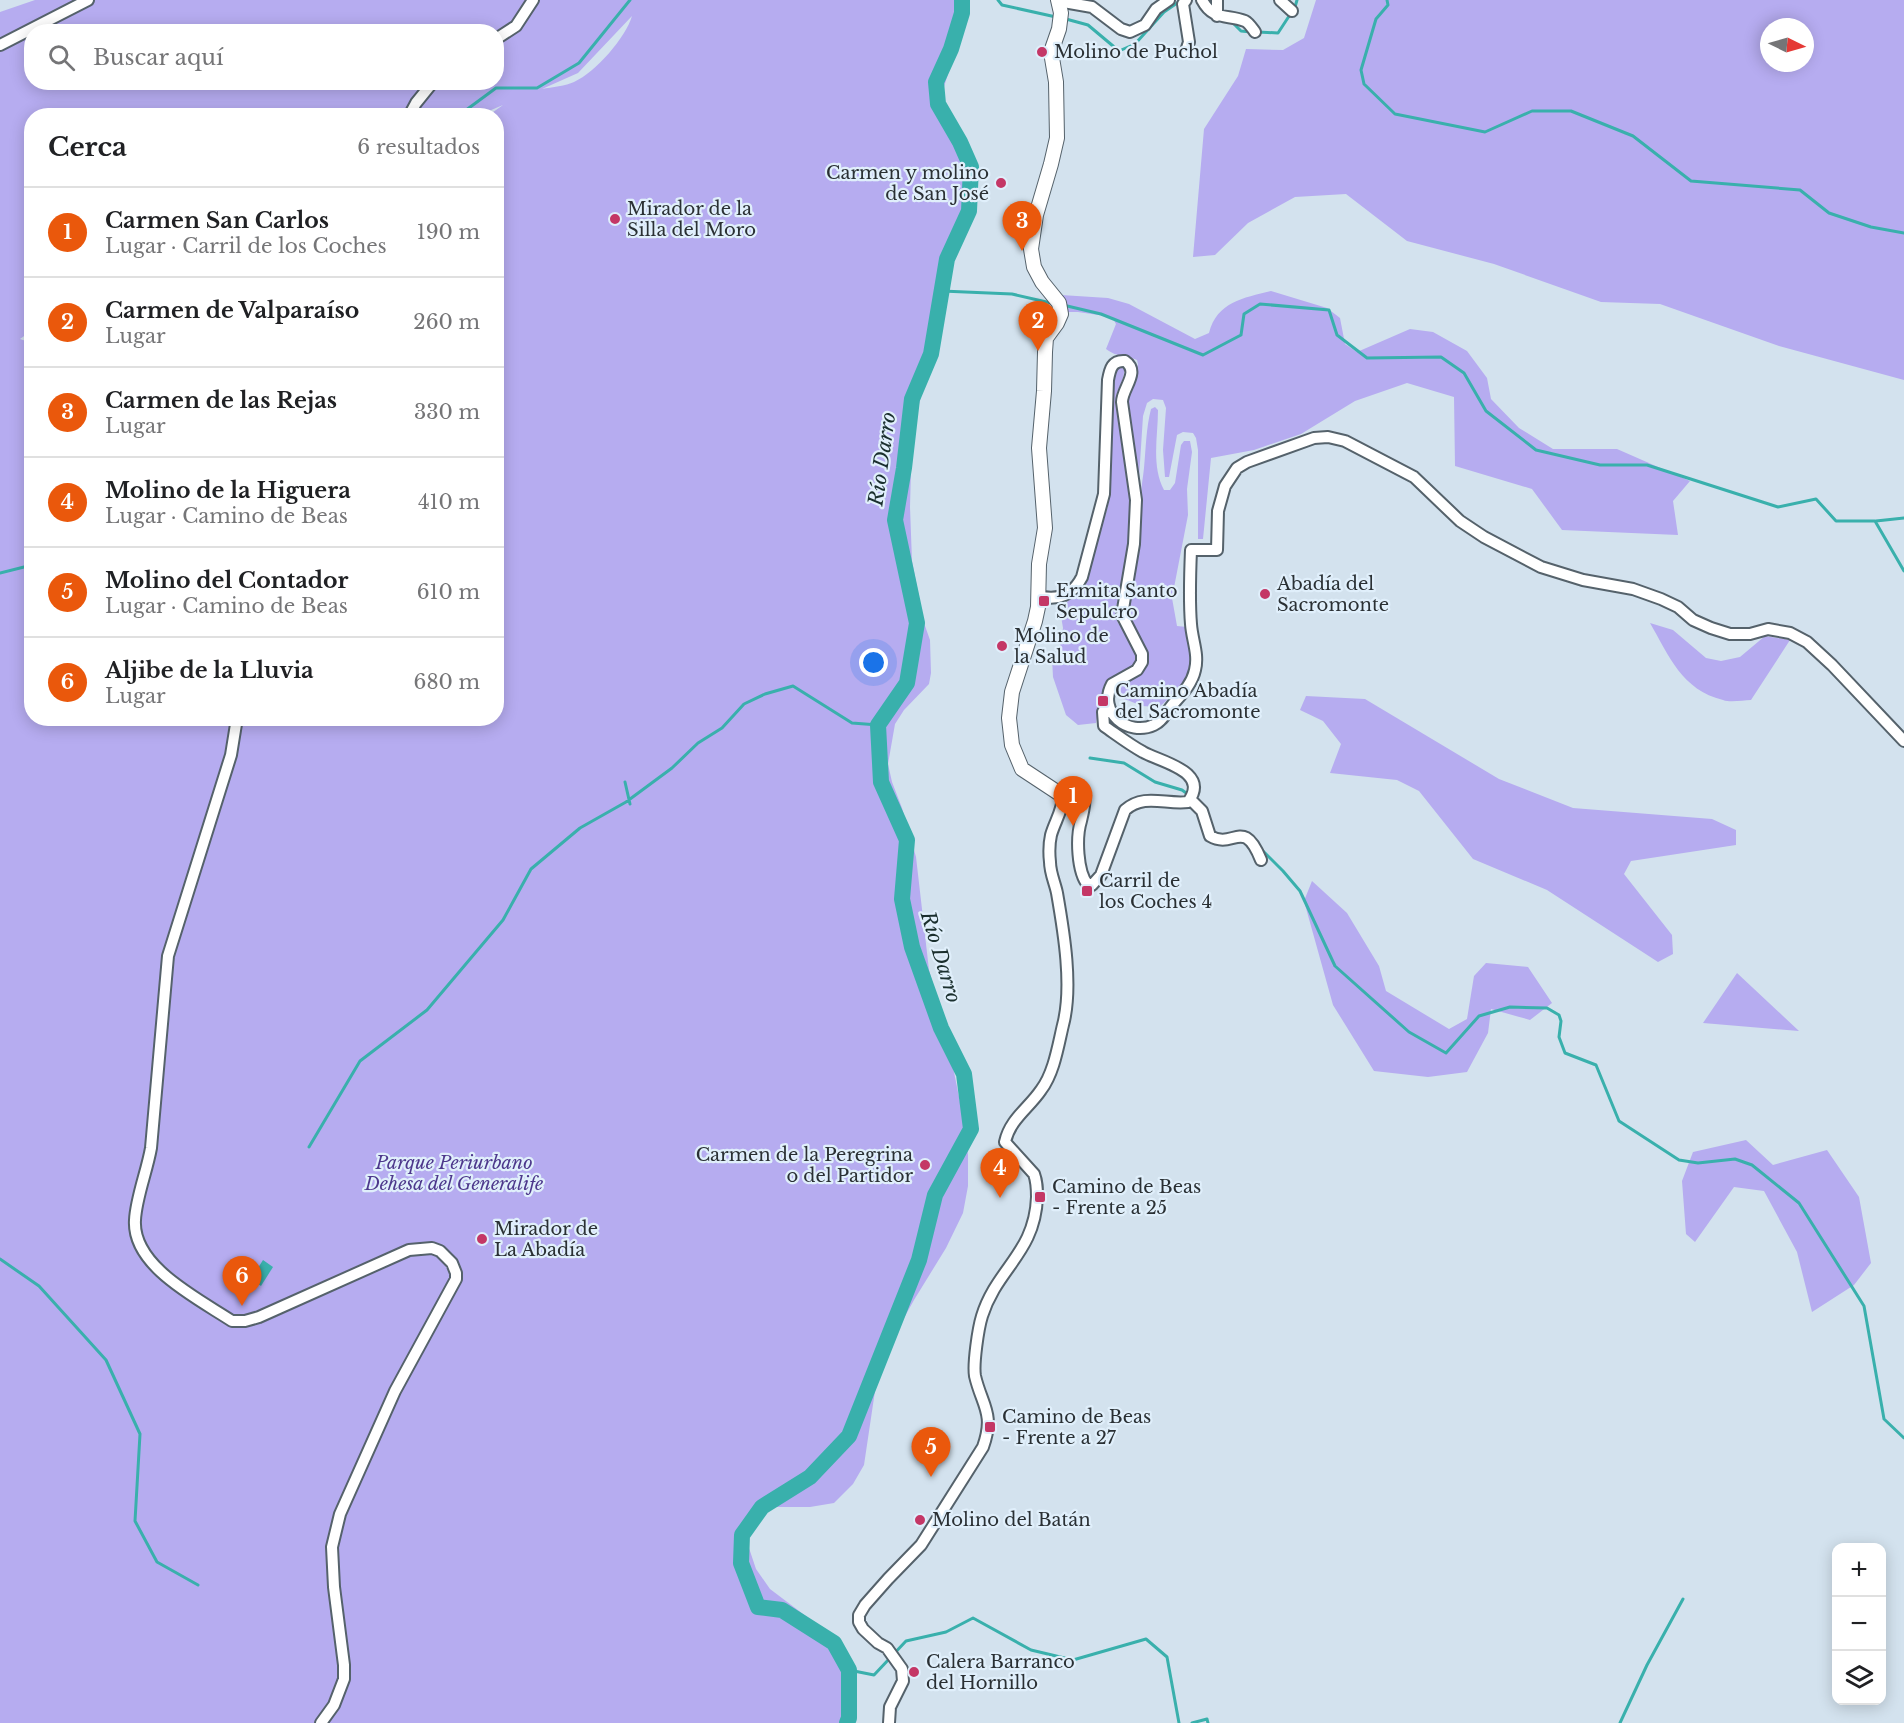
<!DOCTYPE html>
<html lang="es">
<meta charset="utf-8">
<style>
body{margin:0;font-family:"Libre Baskerville",serif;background:#f6f6f6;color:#202124}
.controls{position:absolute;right:18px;bottom:18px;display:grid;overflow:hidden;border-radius:12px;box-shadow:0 3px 15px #0003}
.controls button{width:54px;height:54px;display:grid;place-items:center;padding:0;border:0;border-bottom:2px solid #e0e0e0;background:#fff;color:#202124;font:30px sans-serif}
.compass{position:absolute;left:1760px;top:18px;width:54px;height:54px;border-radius:50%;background:#fff;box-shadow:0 3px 15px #0003;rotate:95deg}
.you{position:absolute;left:874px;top:663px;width:21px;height:21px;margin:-15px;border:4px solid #fff;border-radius:50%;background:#1a73e8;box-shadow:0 0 0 9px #1a73e833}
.badge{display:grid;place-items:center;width:39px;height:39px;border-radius:50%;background:#ea580c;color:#fff;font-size:20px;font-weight:700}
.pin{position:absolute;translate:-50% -50px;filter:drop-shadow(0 2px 3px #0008)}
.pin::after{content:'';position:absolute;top:32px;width:21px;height:18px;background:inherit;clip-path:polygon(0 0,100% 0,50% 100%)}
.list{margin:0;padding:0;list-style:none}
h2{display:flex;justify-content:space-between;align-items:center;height:78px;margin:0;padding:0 24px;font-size:26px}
h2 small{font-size:20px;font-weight:400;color:#757577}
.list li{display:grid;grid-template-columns:39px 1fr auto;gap:18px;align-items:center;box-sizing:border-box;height:90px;padding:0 24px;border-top:2px solid #e0e0e0}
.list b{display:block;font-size:22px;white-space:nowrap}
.list p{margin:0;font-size:20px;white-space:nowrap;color:#757577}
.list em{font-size:20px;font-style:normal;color:#757577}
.icon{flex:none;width:33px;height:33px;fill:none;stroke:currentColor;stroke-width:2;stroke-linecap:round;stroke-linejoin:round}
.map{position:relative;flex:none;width:1904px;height:1723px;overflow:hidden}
.search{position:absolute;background:#fff;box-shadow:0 3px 15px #0003;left:24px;top:24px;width:480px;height:66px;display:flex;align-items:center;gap:15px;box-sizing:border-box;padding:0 21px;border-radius:24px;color:#757577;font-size:22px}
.panel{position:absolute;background:#fff;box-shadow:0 3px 15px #0003;left:24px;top:108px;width:480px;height:618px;border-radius:24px}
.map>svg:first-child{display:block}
.green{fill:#b6acf0;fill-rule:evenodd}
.water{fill:#39b0ac}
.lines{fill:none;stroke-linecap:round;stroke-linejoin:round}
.stream{stroke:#39b0ac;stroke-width:3}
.river{stroke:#39b0ac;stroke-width:16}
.street-casing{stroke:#55626b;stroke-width:14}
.secondary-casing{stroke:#55626b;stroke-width:16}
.street{stroke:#fff;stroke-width:10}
.secondary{stroke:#fff;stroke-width:14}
.poi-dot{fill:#c43766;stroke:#e0effb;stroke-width:2}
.labels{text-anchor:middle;stroke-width:4.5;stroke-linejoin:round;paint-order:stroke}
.poi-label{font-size:18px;fill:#2a3034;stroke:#e0effb;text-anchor:start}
.park-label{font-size:18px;font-style:italic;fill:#4d388c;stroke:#e0effb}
.water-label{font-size:20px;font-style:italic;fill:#1a2f2e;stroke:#e0effb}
</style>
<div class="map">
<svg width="1904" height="1723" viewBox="0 0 1904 1723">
<rect width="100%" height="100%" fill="#d3e2ee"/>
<path class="green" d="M35,0H969L963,26L943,90V109L968,167L970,185L968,203L955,245L941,319L912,431L910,507L912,561L924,623L930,640L931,673L929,684L904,710L895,724L888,764L892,782L902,808L916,857L929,970L945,1027L965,1127L968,1155V1186L963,1213L946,1248L914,1300L885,1352L875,1391L864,1465L853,1484L834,1503L810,1507H770L757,1511L746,1521L744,1533L756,1569L770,1589L819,1626L837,1643L850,1666L854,1686L852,1723H0V12ZM632,16C626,37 596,72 574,82C566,86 552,87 542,89L578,73ZM32,32H496V82H32ZM503,105L489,115L496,116V718H32V343L20,339L31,331L32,116H477Z
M1316,0H1904V380L1779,346L1660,304L1601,302L1494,264L1407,241L1346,194L1295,197L1248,223L1215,255L1193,257L1204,129L1238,76L1246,49L1283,50L1304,38ZM1769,27H1805V63H1769Z
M1271,291L1327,308L1340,318L1345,344L1357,352L1410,329L1433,332L1467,351L1487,378L1491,399L1519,428L1553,449H1617L1690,481L1673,501L1678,535L1562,530L1532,489L1455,466L1454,397L1407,383L1355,401L1301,434L1254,450L1211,458L1203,539H1198V450L1196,438L1193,433L1183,432L1177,435L1169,477H1165L1163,450L1166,408L1163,400L1153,399L1147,403L1143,416L1139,478L1136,479L1127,398L1138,364L1137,360C1124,354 1118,358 1106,349L1116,324L1112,317L1078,312H1064L1061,295L1108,298L1129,304L1195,339L1209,333C1217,302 1243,298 1271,291Z
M1120,367L1124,369C1125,378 1118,388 1116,396L1132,509L1124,580L1115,610L1118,623L1131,637L1138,658C1131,670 1127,668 1116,675C1100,685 1100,706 1096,723L1078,725L1066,715L1053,677L1052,658L1060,647L1063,628L1060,610L1085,582L1108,506L1111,385L1114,373Z
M1155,407L1158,410C1158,436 1151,465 1164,490H1170L1175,483L1181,445L1184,441H1190L1192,452L1187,489L1188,515L1172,598L1177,626L1187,627C1195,669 1192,679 1159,707L1142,706L1115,695C1117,692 1120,687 1123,684C1130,676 1143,675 1147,663C1152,645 1133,633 1129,617C1123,591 1138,531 1142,502C1140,489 1143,480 1144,468C1146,448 1146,428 1151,409Z
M1650,623L1673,630L1706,658L1721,661L1740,657L1765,636L1790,640L1751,700C1743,700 1731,703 1723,700C1682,690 1669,656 1650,623Z
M1306,696L1365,699L1499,779L1573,808L1712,819L1736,830V845L1631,861L1624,874L1672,935L1673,954L1658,962L1547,890L1473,859L1419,791L1397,780L1330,773L1341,744L1323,721L1300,710Z
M1312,881L1347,913L1379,966L1386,991L1449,1029L1467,1019L1474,976L1486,963L1528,967L1552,1003L1530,1020L1491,1009L1488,1033L1467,1072L1428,1077L1374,1071L1333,1005L1304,901Z
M1737,973L1799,1031L1703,1023Z
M1746,1140L1773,1165L1827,1150L1859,1197L1871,1263L1854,1285L1812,1312L1797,1252L1764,1191L1734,1187L1695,1242L1686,1234L1682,1181L1693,1152Z"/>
<path class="water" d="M263,1260L273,1267L261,1286L251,1279Z"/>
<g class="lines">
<path class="stream" d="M998,0L1002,5L1056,17
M1209,0L1214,5
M1387,0L1388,5L1376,19L1361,70L1364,84L1395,114L1485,132L1532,111H1571L1633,136L1691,181L1800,190L1829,213L1871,227L1904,233
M1066,19L1088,25L1119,51L1135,44L1164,12L1180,1
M1232,22L1241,31L1251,32
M1258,32L1278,33L1295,7L1297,0
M458,116L496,88H537L579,63L630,0
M942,291L1012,294L1051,303
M1063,305L1101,314L1203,355L1241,335L1244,314L1260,304L1329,310L1337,335L1367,358L1441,357L1464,373L1486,411L1536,450L1600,465H1647L1778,507L1816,499L1836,521H1875L1904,571
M1876,521L1904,518
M0,573L32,565
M1090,758L1124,763L1155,782L1182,790L1189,795
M625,782L630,804
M1261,849L1283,871L1300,891L1335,966L1409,1032L1446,1053L1479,1016L1510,1007L1547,1008L1559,1015L1561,1021L1559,1037L1565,1053L1596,1065L1619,1121L1679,1160L1698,1163L1735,1159L1752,1165L1799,1203L1864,1306L1884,1419L1904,1438
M309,1147L360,1061L427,1010L503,920L531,869L580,828L626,802L672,768L698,743L722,728L744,704L765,694L793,686L852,723L878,725
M0,1259L39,1286L106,1360L140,1434L135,1521L157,1562L198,1585
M849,1670L874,1675L906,1641L946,1632L973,1618L1031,1650L1073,1660L1146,1639L1167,1657L1179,1723
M1192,1723L1207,1719L1208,1723
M1620,1723L1647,1665L1683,1599"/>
<path class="river" d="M847,1723L849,1718V1670L834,1643L782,1610L758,1607L741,1563L742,1535L762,1507L810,1477L849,1436L919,1260L935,1195L971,1129L964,1074L941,1028L912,947L902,899L907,840L881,782L878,725L907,683L917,623L895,520L904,468L912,399L931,354L947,259L969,211L971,167L960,142L938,104L936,82L951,49L962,13V0"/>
<g class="street-casing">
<path id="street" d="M1186,0L1183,4L1189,42L1186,51
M1202,0C1213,21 1227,14 1245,21C1249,23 1252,28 1255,32
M1280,0L1292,11
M1058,1L1092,7L1121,29L1130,32L1145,25L1156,9L1169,0
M1217,16V0
M496,39L516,26L533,0
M0,45L88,0
M409,116L416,103L433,82
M1039,596C1058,601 1073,595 1082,577L1104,494L1108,380C1110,369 1112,360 1125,361C1141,372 1122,388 1122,402L1136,500L1134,544L1122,615L1142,654V662L1137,670L1112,684C1097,712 1128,737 1154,725C1163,721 1167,711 1173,704C1182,694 1192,684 1195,670C1199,654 1192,640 1191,624C1189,600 1190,574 1191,550H1217L1218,511L1225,486L1237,468L1247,462L1314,438L1328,437L1345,441L1414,477L1460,521L1484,537L1541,567L1583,580L1633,589L1661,599L1678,607L1693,620L1711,628L1730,634H1750L1768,629L1790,633L1807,642L1832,665L1904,741
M237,718L231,755L168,956L151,1148C147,1171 136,1198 135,1220C132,1266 197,1298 232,1321H245L259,1317L409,1250L432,1248L440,1251L452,1263L456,1273V1279L395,1391L340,1514L332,1547L334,1587L344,1665V1679L334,1705L321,1723
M1191,800L1202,811L1210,836C1234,850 1243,816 1261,860
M889,1723L890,1707L903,1681L902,1669L887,1648L878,1643L863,1629L859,1622V1615L865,1605L888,1579L921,1545L983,1447C995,1413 982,1406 975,1376C973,1364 978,1329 982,1316C997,1268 1035,1253 1037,1197C1037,1188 1037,1182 1034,1174L1005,1142C1010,1119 1029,1108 1041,1090C1054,1073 1058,1046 1063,1025C1073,987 1064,933 1057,893C1055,883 1050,873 1050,862C1049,853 1049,844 1051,835C1055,821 1063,810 1063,796L1084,793C1086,803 1083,811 1081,821C1076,837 1077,872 1088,885H1092L1101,875L1125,810C1144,793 1166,805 1188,802C1211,771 1160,762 1143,752C1130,745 1117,735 1104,726L1103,712L1108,704"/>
</g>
<g class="secondary-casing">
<path id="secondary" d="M1058,0L1061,13L1059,29L1051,52L1056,82L1057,138L1051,164L1036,215L1031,249L1034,267L1042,282L1059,303L1061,314L1057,323L1046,338L1045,352L1044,391L1039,448L1045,528L1039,564L1038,607L1035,621L1012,692L1009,718L1012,745L1022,769L1063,796"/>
</g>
<use href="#street" class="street"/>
<use href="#secondary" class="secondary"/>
</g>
<g class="poi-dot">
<circle cx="1042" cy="52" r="6"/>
<circle cx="1001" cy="183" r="6"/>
<circle cx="615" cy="219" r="6"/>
<circle cx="1265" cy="594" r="6"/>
<rect x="1038" y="595" width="12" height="12" rx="3"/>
<circle cx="1002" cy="646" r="6"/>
<rect x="1097" y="695" width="12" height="12" rx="3"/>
<rect x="1081" y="885" width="12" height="12" rx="3"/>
<circle cx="925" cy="1165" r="6"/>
<rect x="1034" y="1191" width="12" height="12" rx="3"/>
<circle cx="482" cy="1239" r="6"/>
<rect x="984" y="1421" width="12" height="12" rx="3"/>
<circle cx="920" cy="1520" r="6"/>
<circle cx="914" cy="1672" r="6"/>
</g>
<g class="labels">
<g class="poi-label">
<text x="1054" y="58">Molino de Puchol</text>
<text x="989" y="179" text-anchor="end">Carmen y molino<tspan x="989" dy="21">de San José</tspan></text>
<text x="627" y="215">Mirador de la<tspan x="627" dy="21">Silla del Moro</tspan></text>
<text x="1277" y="590">Abadía del<tspan x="1277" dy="21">Sacromonte</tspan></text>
<text x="1056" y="597">Ermita Santo<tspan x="1056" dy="21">Sepulcro</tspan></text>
<text x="1014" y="642">Molino de<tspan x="1014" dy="21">la Salud</tspan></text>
<text x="1115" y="697">Camino Abadía<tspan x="1115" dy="21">del Sacromonte</tspan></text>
<text x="1099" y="887">Carril de<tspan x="1099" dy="21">los Coches 4</tspan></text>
<text x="913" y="1161" text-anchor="end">Carmen de la Peregrina<tspan x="913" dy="21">o del Partidor</tspan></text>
<text x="1052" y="1193">Camino de Beas<tspan x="1052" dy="21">- Frente a 25</tspan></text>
<text x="494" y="1235">Mirador de<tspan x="494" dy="21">La Abadía</tspan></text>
<text x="1002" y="1423">Camino de Beas<tspan x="1002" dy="21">- Frente a 27</tspan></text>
<text x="932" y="1526">Molino del Batán</text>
<text x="926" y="1668">Calera Barranco<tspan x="926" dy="21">del Hornillo</tspan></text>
</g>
<g class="park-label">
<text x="454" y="1169">Parque Periurbano<tspan x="454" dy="21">Dehesa del Generalife</tspan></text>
</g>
<g class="water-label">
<text transform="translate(882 459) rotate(-82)" y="7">Río Darro</text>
<text transform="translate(941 957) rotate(73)" y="7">Río Darro</text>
</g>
</g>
</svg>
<div class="controls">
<button>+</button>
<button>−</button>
<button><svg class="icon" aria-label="layers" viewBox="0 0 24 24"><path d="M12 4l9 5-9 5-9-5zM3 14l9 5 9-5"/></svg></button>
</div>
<svg class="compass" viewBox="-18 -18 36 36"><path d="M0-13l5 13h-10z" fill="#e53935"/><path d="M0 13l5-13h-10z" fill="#757577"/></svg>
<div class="you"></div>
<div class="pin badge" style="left:1073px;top:826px">1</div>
<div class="pin badge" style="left:1038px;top:351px">2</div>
<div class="pin badge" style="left:1022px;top:251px">3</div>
<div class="pin badge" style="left:1000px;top:1198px">4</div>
<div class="pin badge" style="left:931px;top:1477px">5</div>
<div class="pin badge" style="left:242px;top:1306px">6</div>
<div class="search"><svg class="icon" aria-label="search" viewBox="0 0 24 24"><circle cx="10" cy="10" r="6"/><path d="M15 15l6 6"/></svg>Buscar aquí</div>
<section class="panel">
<h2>Cerca<small>6 resultados</small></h2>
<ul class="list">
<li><span class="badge">1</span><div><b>Carmen San Carlos</b><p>Lugar · Carril de los Coches</p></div><em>190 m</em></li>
<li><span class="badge">2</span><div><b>Carmen de Valparaíso</b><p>Lugar</p></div><em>260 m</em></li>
<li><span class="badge">3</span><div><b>Carmen de las Rejas</b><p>Lugar</p></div><em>330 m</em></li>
<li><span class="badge">4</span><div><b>Molino de la Higuera</b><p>Lugar · Camino de Beas</p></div><em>410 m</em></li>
<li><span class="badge">5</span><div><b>Molino del Contador</b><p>Lugar · Camino de Beas</p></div><em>610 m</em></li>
<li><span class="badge">6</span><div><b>Aljibe de la Lluvia</b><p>Lugar</p></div><em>680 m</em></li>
</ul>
</section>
</div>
